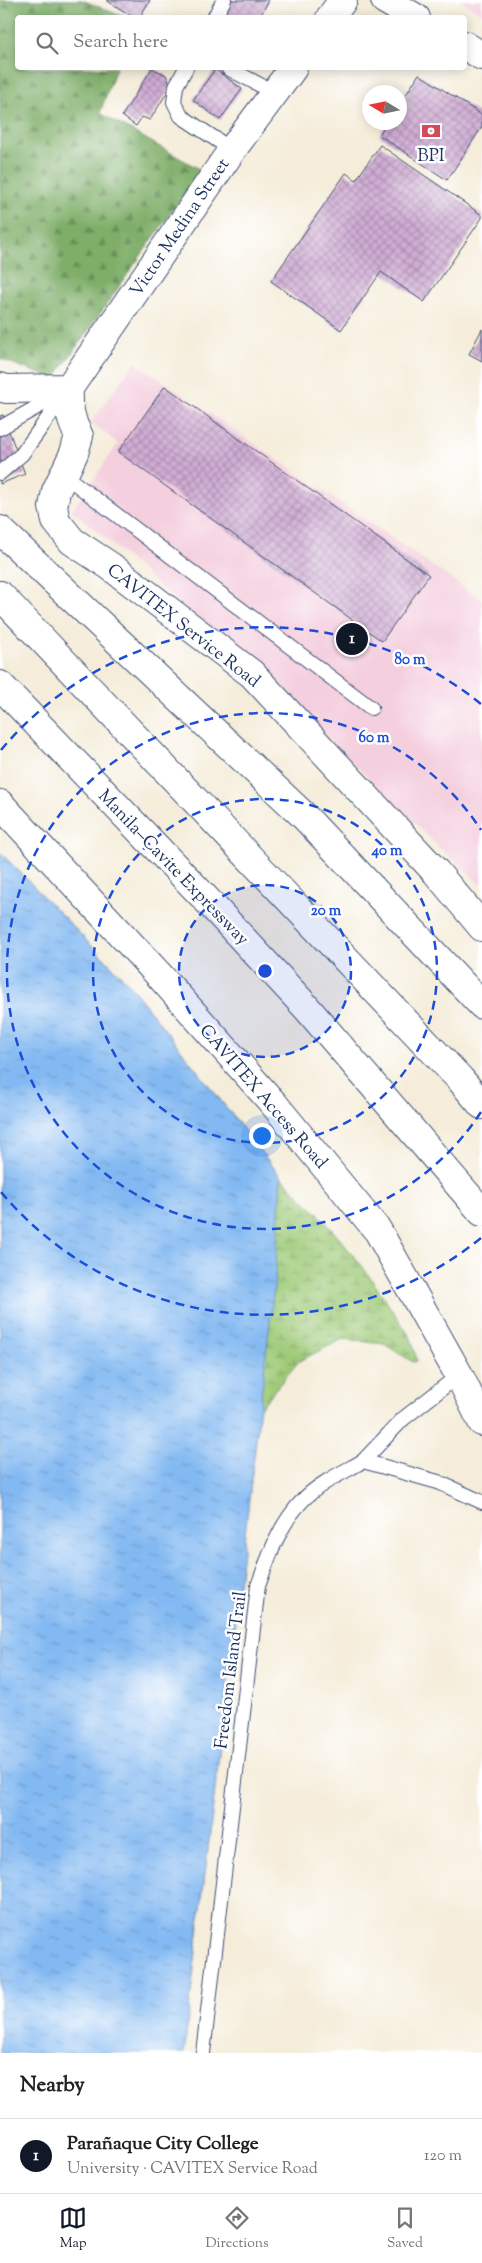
<!DOCTYPE html>
<meta charset="utf-8">
<style>
body{margin:0;font-family:"Sorts Mill Goudy",serif;background:#f6f6f6;color:#202124}
.compass{position:absolute;left:362px;top:85px;width:45px;height:45px;border-radius:50%;background:#fff;box-shadow:0 2px 12px #0003;rotate:280deg}
.you{position:absolute;left:261px;top:1135px;width:18px;height:18px;margin:-12px;border:4px solid #fff;border-radius:50%;background:#1a73e8;box-shadow:0 0 0 8px #1a73e833}
.badge{display:grid;place-items:center;width:32px;height:32px;border-radius:50%;background:#111827;color:#fff;font-size:16px;font-weight:700}
.pin{position:absolute;translate:-50% -50%;border:2px solid #fff;box-shadow:0 1px 5px #0006}
.list{margin:0;padding:0;list-style:none}
h2{display:flex;justify-content:space-between;align-items:center;height:65px;margin:0;padding:0 20px;font-size:21px}
h2 small{font-size:16px;font-weight:400;color:#757577}
.list li{display:grid;grid-template-columns:32px 1fr auto;gap:15px;align-items:center;box-sizing:border-box;height:75px;padding:0 20px;border-top:1px solid #e0e0e0}
.list b{display:block;font-size:19px;white-space:nowrap}
.list p{margin:0;font-size:16px;white-space:nowrap;color:#757577}
.list em{font-size:16px;font-style:normal;color:#757577}
.icon{flex:none;width:28px;height:28px;fill:none;stroke:currentColor;stroke-width:2;stroke-linecap:round;stroke-linejoin:round}
.map{position:relative;flex:none;width:482px;height:2053px;overflow:hidden}
.search{position:absolute;background:#fff;box-shadow:0 2px 12px #0003;left:15px;right:15px;top:15px;height:55px;display:flex;align-items:center;gap:12px;box-sizing:border-box;padding:0 18px;border-radius:5px;color:#757577;font-size:19px}
.sheet{height:140px;background:#fff}
nav{display:flex;justify-content:space-around;align-items:center;box-sizing:border-box;height:70px;border-top:1px solid #e0e0e0;background:#fff;font-size:14px;color:#757577}
nav a{display:grid;justify-items:center;gap:2px}
nav .on{color:#111827}
.map>svg:first-child{display:block}
.built{fill:#f4cfde}
.forest{fill:url(#forest-firs);stroke:#4c6e63}
.wetland{fill:url(#wetland-marsh);stroke:#5c7c6a}
.water{fill:url(#water-ripples);stroke:#4f74a8}
.building{fill:url(#building-cross-hatch)}
.lines{fill:none;stroke-linecap:round;stroke-linejoin:round}
.lane-casing{stroke:#3c4c71;stroke-width:16}
.street-casing{stroke:#3c4c71;stroke-width:30}
.secondary-casing{stroke:#3c4c71;stroke-width:30}
.highway-casing{stroke:#3c4c71;stroke-width:30}
.lane{stroke:#fff;stroke-width:14}
.street{stroke:#fff;stroke-width:28}
.secondary{stroke:#fff;stroke-width:28}
.highway{stroke:#fff;stroke-width:28}
.ring{fill:none;stroke:#1d4ed8;stroke-width:2.5;stroke-dasharray:9 6}
.labels{text-anchor:middle;stroke-width:5;stroke-linejoin:round;paint-order:stroke}
.poi-label{font-size:18px;fill:#1b2f5e;stroke:#fff}
.street-label{font-size:18px;fill:#1b2f5e;stroke:#fff}
.centre{fill:#1d4ed8;stroke:#fff;stroke-width:2.5}
.ring-label{font-size:15px;text-anchor:middle;font-weight:bold;fill:#1d4ed8;stroke:#fff;stroke-width:5;stroke-linejoin:round;paint-order:stroke}
</style>
<div class="map">
<svg width="482" height="2053" viewBox="0 0 482 2053">
<defs>
<pattern id="forest-firs" width="22" height="20" patternUnits="userSpaceOnUse" patternTransform="scale(1.25)"><rect width="22" height="20" fill="#7eae68"/><path d="M5 1l3.5 6h-7zM16 11l3.5 6h-7z" fill="#668e59"/></pattern>
<pattern id="wetland-marsh" width="20" height="14" patternUnits="userSpaceOnUse" patternTransform="scale(1.25)"><rect width="20" height="14" fill="#9eca77"/><path d="M1 5h8M5 5V1M11 12h8M15 12V8" fill="none" stroke="#80a465"/></pattern>
<pattern id="water-ripples" width="26" height="14" patternUnits="userSpaceOnUse" patternTransform="scale(1.25)"><rect width="26" height="14" fill="#83b9f2"/><path d="M2 4q2-2 4 0t4 0M15 11q2-2 4 0t4 0" fill="none" stroke="#6a97c7"/></pattern>
<pattern id="building-cross-hatch" width="8" height="8" patternUnits="userSpaceOnUse" patternTransform="scale(1.25)"><rect width="8" height="8" fill="#d0add4"/><path d="M0 0l8 8M0 8l8-8" fill="none" stroke="#a88daf"/></pattern>
</defs>
<rect width="100%" height="100%" fill="#fff"/>
<filter id="ink" filterUnits="userSpaceOnUse"><feTurbulence type="fractalNoise" baseFrequency=".02" numOctaves="2"/><feDisplacementMap in="SourceGraphic" scale="10" xChannelSelector="R" yChannelSelector="G"/><feConvolveMatrix kernelMatrix="1 2 1 2 8 2 1 2 1" color-interpolation-filters="sRGB"/></filter>
<filter id="wash" filterUnits="userSpaceOnUse"><feTurbulence type="fractalNoise" baseFrequency=".0096" numOctaves="4" result="noise"/><feDisplacementMap in="SourceGraphic" scale="20" xChannelSelector="R" yChannelSelector="G"/><feGaussianBlur stdDeviation="1.12" result="paint"/><feColorMatrix in="noise" values="0 0 0 0 0 0 0 0 0 0 0 0 0 0 0 0 0 1.4 0 .05"/><feComposite in="paint" operator="in"/></filter>
<g filter="url(#wash)">
<rect width="100%" height="100%" fill="#f5edda"/>
<path class="built" d="M460,0H482V14Z
M135,362L482,600V886L439,847L267,679L72,510L118,444L91,422Z"/>
<path class="forest" d="M0,0H82L124,17L18,18V68H116L100,113L201,170L54,379L0,359Z"/>
<path class="wetland" d="M0,852L128,983L281,1177L323,1219L363,1267L411,1338L417,1361L413,1362L384,1344L343,1339L299,1361L259,1409L184,2053Z"/>
<path class="water" d="M0,852L128,983L281,1177L275,1279L184,2053H0Z"/>
<g id="blocks">
<path class="building" d="M106,0H150L139,18H135Z
M231,0H269L259,18H221Z
M152,68L166,75L171,86L150,120L142,117L136,126L122,116Z
M215,69L242,89L220,120L193,100Z
M419,74L482,115V127L447,180L379,135L387,122H400V104Z
M380,145L482,215V218L424,302L381,272L341,330L271,281L346,173L356,180Z
M482,329V361L469,354Z
M165,386L429,575L382,641L118,452Z
M3,415L25,474L0,484V416Z"/>
</g>
</g>
<g filter="url(#ink)">
<use href="#blocks" fill-opacity="0" stroke="#3c4c71" stroke-width="1"/>
<g class="lines">
<g class="lane-casing">
<path id="lane" d="M214,18L224,0
M186,68L176,86L174,102L181,116L232,150
M228,68L275,93
M0,428L62,393
M0,473L22,454L66,393
M64,475L371,708
M363,1461L403,1419L459,1375
M203,2053L258,1586C269,1556 279,1525 302,1501C318,1484 342,1473 363,1461L438,1482L482,1502"/>
</g>
<g class="street-casing">
<path id="street" d="M330,18L343,0
M0,387L6,389L69,388
M69,388C68,406 70,420 79,436L74,453L56,491L53,507L56,521L72,541L110,566L252,674L436,872L482,927
M69,388L232,150L293,68
M0,804L160,976L273,1103L378,1231L459,1375L482,1422"/>
</g>
<g class="secondary-casing">
<path id="secondary" d="M385,0L416,18
M464,45L482,56"/>
</g>
<g class="highway-casing">
<path id="highway" d="M0,530L302,814L482,1005
M0,595L460,1079L482,1105
M0,685L205,898L306,1007L482,1212"/>
</g>
<use href="#lane" class="lane"/>
<use href="#street" class="street"/>
<use href="#secondary" class="secondary"/>
<use href="#highway" class="highway"/>
</g>
</g>
<circle cx="265" cy="971" r="86" fill="#1d4ed8" fill-opacity=".12"/>
<g class="ring">
<circle cx="265" cy="971" r="86"/>
<circle cx="265" cy="971" r="172"/>
<path d="M481 1112A258 258 0 1 1 481 830"/>
<path d="M481 1238A344 344 0 0 1 1 1192M1 750A344 344 0 0 1 481 704"/>
</g>
<defs>
<g id="bank-bare" transform="scale(1.5)"><path d="M-6-4H6V4H-6ZM0-2.3a2.3 2.3 0 1 0 0 4.6a2.3 2.3 0 1 0 0-4.6Z" fill="#d1495b" stroke="#fff" stroke-width="2.5" paint-order="stroke"/></g>
</defs>
<g fill-rule="evenodd">
<use href="#bank-bare" x="431" y="131"/>
</g>
<g class="labels">
<g class="poi-label">
<text x="431" y="161">BPI</text>
</g>
<g class="street-label">
<text transform="translate(179 227) rotate(-56)" y="6">Victor Medina Street</text>
<text transform="translate(184 625) rotate(38)" y="6">CAVITEX Service Road</text>
<text transform="translate(174 867) rotate(46)" y="6">Manila–Cavite Expressway</text>
<text transform="translate(264 1096) rotate(49)" y="6">CAVITEX Access Road</text>
<text transform="translate(230 1670) rotate(-83)" y="6">Freedom Island Trail</text>
</g>
</g>
<circle cx="265" cy="971" r="8" class="centre"/>
<g class="ring-label">
<text x="410" y="664">80 m</text>
<text x="374" y="742">60 m</text>
<text x="387" y="855">40 m</text>
<text x="326" y="915">20 m</text>
</g>
</svg>
<svg class="compass" viewBox="-18 -18 36 36"><path d="M0-13l5 13h-10z" fill="#e53935"/><path d="M0 13l5-13h-10z" fill="#757577"/></svg>
<div class="you"></div>
<div class="pin badge" style="left:352px;top:639px">1</div>
<div class="search"><svg class="icon" aria-label="search" viewBox="0 0 24 24"><circle cx="10" cy="10" r="6"/><path d="M15 15l6 6"/></svg>Search here</div>
</div>
<section class="sheet">
<h2>Nearby<small></small></h2>
<ul class="list">
<li><span class="badge">1</span><div><b>Parañaque City College</b><p>University · CAVITEX Service Road</p></div><em>120 m</em></li>
</ul>
</section>
<nav>
<a class="on"><svg class="icon" aria-label="map" viewBox="0 0 24 24"><path d="M3 6l6-2 6 2 6-2v14l-6 2-6-2-6 2zM9 4v14M15 6v14"/></svg>Map</a>
<a><svg class="icon" aria-label="directions" viewBox="0 0 24 24"><path d="M12 3l9 9-9 9-9-9zM9 14v-3h6M13 9l2 2-2 2"/></svg>Directions</a>
<a><svg class="icon" aria-label="saved" viewBox="0 0 24 24"><path d="M7 4h10v16l-5-4-5 4z"/></svg>Saved</a>
</nav>
